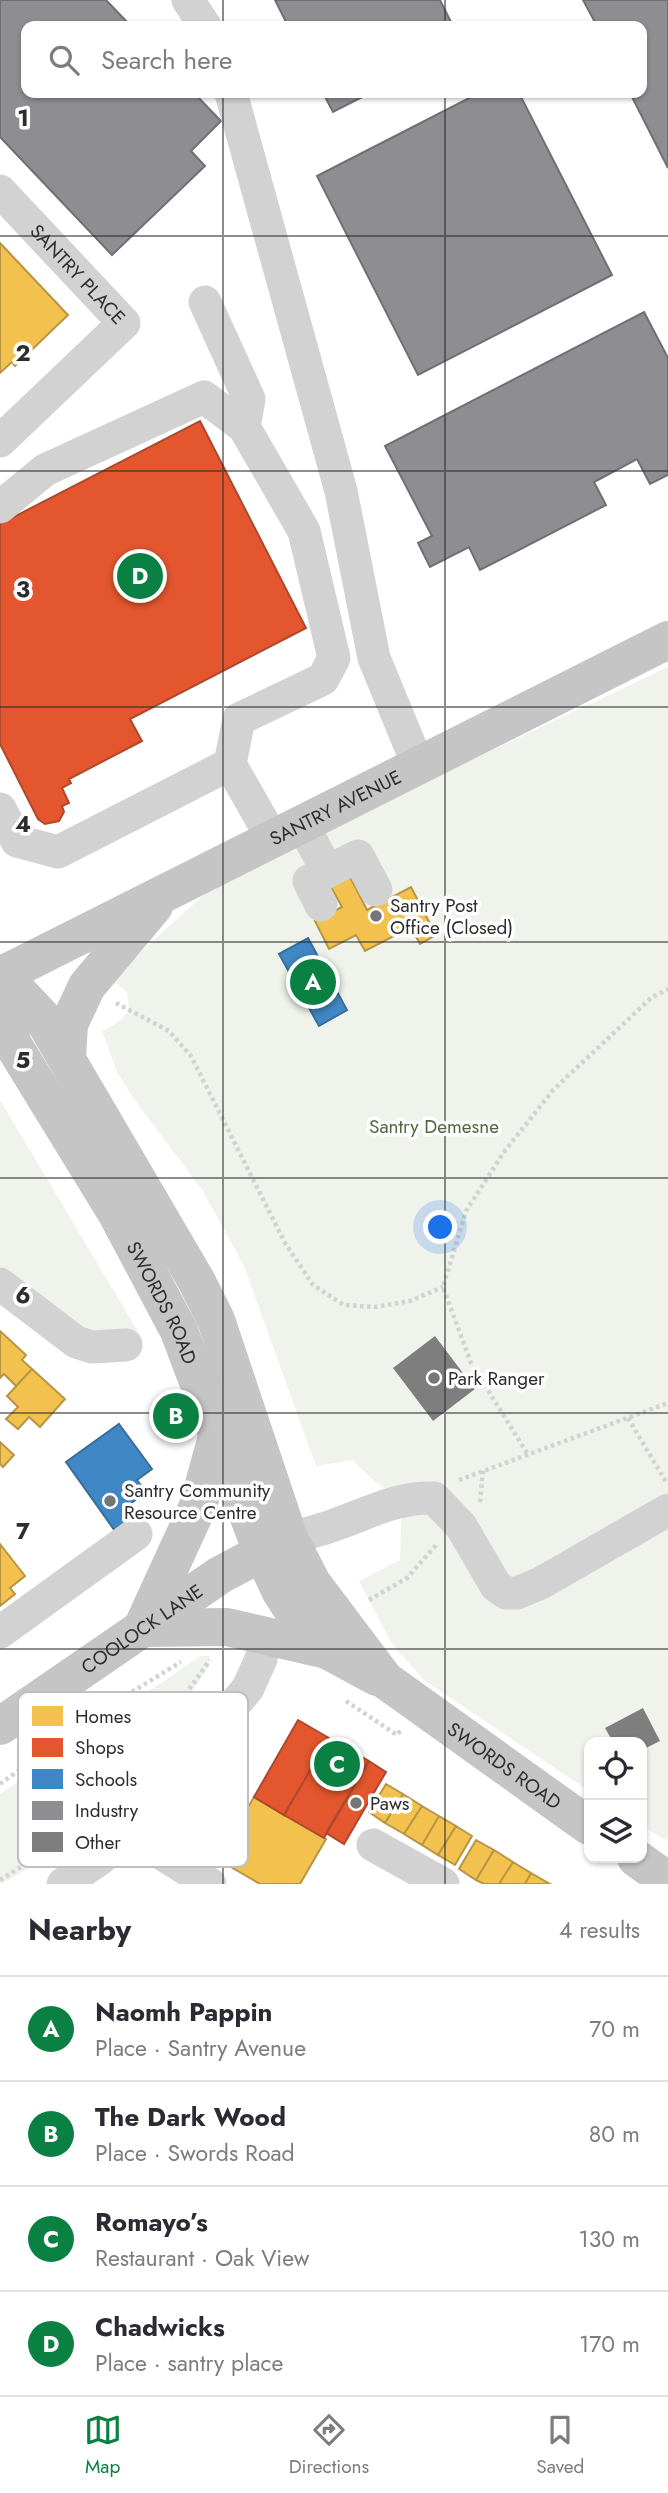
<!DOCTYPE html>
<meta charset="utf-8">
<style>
body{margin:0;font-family:Jost,sans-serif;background:#f7f7f7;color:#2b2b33}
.controls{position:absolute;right:21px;bottom:21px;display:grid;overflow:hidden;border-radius:14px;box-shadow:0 2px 5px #0004}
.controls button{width:63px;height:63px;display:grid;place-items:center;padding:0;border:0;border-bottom:2px solid #e1e1e2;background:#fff;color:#2b2b33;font:35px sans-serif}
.you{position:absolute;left:441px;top:1228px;width:24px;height:24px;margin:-18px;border:5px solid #fff;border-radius:50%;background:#1a73e8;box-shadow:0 0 0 10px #1a73e833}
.badge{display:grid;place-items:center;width:46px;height:46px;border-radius:50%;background:#0b8043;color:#fff;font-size:23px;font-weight:700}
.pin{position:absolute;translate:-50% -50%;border:4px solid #fff;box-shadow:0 2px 7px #0006}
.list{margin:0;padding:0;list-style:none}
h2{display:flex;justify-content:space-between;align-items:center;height:91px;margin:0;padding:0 28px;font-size:30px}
h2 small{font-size:23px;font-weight:400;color:#7c7c81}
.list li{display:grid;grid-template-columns:46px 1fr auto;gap:21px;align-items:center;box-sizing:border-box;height:105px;padding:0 28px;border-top:2px solid #e1e1e2}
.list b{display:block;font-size:26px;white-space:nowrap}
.list p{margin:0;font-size:23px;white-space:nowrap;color:#7c7c81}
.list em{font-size:23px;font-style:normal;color:#7c7c81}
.icon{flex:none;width:38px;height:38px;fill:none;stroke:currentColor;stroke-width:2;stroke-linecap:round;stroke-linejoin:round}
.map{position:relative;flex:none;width:668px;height:1884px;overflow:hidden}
.search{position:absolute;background:#fff;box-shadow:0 2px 5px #0004;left:21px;right:21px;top:21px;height:77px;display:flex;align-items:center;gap:18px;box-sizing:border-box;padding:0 24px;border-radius:14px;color:#7c7c81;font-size:26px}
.sheet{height:511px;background:#fff}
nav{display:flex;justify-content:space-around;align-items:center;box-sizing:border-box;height:98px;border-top:2px solid #e1e1e2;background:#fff;font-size:19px;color:#7c7c81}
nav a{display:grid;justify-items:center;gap:4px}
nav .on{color:#0b8043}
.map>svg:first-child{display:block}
.green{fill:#f0f3eb}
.homes{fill:#f2c14e;stroke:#b79544;stroke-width:2}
.shops{fill:#e4572e;stroke:#ad4a2e;stroke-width:2}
.schools{fill:#3f88c5;stroke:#3a6d97;stroke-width:2}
.industry{fill:#8d8d92;stroke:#707074;stroke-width:2}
.building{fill:#7e7e7e}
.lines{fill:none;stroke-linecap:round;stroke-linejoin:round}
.path{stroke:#d2d2d2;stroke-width:4.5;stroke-dasharray:3.5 3.5;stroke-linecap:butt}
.minor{stroke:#d2d2d2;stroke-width:33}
.major{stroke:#c5c5c5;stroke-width:38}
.grid{fill:none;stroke:#2d2d2d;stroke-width:2;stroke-opacity:0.55}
.poi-dot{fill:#767676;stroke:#fff;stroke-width:2.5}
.labels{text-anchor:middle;stroke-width:7;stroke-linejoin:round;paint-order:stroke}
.street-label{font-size:19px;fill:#2d2d2d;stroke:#fff}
.poi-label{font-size:19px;fill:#2d2d2d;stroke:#fff;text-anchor:start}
.park-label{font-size:19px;fill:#52673d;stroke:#fff}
.key{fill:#fff;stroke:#c0c0c0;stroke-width:2}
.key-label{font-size:19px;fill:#2d2d2d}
.grid-label{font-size:23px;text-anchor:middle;font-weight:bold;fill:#2d2d2d;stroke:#fff;stroke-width:7;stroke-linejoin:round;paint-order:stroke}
</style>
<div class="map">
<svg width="668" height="1884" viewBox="0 0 668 1884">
<rect width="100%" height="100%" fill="#fff"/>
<path class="green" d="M668,667V1841L642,1826V1742H589V1791L424,1680L392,1644L359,1581L400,1560L402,1500L374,1481L352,1460L316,1466L244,1266L203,1191L133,1098L117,1072L102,1031L117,1023L129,1011L127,992L115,983L133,959L209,890L353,816Z
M0,1100L143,1340L126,1345L81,1344L0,1269Z
M200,1656H209V1667C159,1739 115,1810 41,1859C28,1868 15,1878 0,1884V1794Z"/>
<path class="homes" d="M0,243L68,315L15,366L12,362L0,373Z
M349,875L367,910L411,887L436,935L420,944L411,927L365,951L356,935L329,949L315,921L342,907L330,885Z
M0,1331L26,1355L22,1360L32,1369L16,1386L4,1374L0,1378Z
M32,1369L65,1399L40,1427L29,1417L18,1429L6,1419L18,1407L7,1396Z
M0,1442L14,1455L3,1467L0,1464Z
M0,1544L25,1576L10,1588L15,1594L0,1606Z
M386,1784L403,1794L385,1823L369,1812Z
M403,1794L422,1806L404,1834L385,1823Z
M254,1797L326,1839L300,1884H260L217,1859Z
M422,1806L439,1816L422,1845L404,1834Z
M439,1816L456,1826L438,1855L422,1845Z
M456,1826L472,1836L455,1865L438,1855Z
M476,1840L494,1850L476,1880L459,1869Z
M494,1850L513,1862L499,1884H484L476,1880Z
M513,1862L531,1873L525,1884H499Z
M531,1873L550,1884H525Z"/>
<path class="shops" d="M200,421L306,628L130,719L142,741L69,779L71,783L62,788L69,803L62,806L64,812L59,821L45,824L38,819L0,744V524Z
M298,1720L329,1738L284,1815L254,1797Z
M329,1738L369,1761L324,1838L284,1815Z
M369,1761L386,1772L344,1844L326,1833Z"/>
<path class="schools" d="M308,938L347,1010L319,1026L279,954Z
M119,1424L152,1469L137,1480L146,1492L130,1504L138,1515L115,1531L66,1462Z"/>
<path class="industry" d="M0,0H106L131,26H26V93H194L221,121L191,151L205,166L112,255L0,137Z
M275,0H440L453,26H288Z
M583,0H668V168L630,93H642V26H597Z
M323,93H370L333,112Z
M479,93H519L612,275L418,375L317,176Z
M644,312L668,358V475L650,484L637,459L594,482L606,505L480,570L469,547L430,567L418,543L432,536L385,446Z"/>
<path class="building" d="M435,1336L475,1389L433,1421L393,1368Z
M643,1708L660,1741L642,1750V1742H613L605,1728Z"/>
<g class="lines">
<path class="path" d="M116,1003L169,1031L191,1056L285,1243L313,1285L344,1305L375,1307L410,1301L443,1287
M628,1418L666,1482
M527,1453L471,1363L443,1287L466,1211L504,1152L553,1090L651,998L668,989
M459,1480L668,1403
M480,1502L483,1470
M369,1600L407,1578L437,1544
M346,1701L397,1735L401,1730
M0,1784L107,1707L181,1662
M0,1880L83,1828L121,1784L210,1660"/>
<g class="minor">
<path d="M188,0L205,26"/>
<path d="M231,93L341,491L374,658L418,765"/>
<path id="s1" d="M0,191L124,323L0,441"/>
<path d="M205,302L249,399L244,427"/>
<path d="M0,507L45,470L204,397L244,427L304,531L334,658L323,679L239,719L230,764L272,838"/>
<path d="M0,809L17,841L58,852L230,764"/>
<path d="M302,824L327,870"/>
<path d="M321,905L309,881L358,856L376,890"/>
<path d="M0,1284L76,1342L92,1347L126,1345"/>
<path d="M289,1538C305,1534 322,1530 337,1524C371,1512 397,1497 434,1498L461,1526L496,1586L506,1593H517L541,1583L668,1510"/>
<path d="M0,1632L136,1534"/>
<path d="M129,1833L210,1884"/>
<path d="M373,1845L443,1884"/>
<path d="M63,1884L100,1859L129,1833L248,1688L261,1659"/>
</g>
<g class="major">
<path id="s2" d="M0,973L42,1017L196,1280L216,1320L289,1538L312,1583L385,1680L589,1826"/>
<path id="s3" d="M2,975L12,1043L117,1214L179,1331L262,1552L281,1592L297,1617L327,1650L377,1677"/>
<path id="s4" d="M2,975L668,640"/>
<path d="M67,1058L69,1024L87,986L154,906"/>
<path d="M143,1626L198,1506L218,1433"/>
<path d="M142,1628L227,1627L327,1650"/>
<path id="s5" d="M0,1726L220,1575L284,1541"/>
<path d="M636,1858L668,1881"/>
</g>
</g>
<path class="grid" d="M223,0V26M445,0V26M223,93V1884M445,93V1884M0,236H668M0,471H668M0,707H668M0,942H668M0,1178H668M0,1413H668M0,1649H668"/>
<g class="poi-dot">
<circle cx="376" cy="916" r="7"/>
<circle cx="434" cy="1378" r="7"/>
<circle cx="110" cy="1501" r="7"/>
<circle cx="356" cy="1803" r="7"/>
</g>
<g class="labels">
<g class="street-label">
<text dy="7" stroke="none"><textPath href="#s1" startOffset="114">SANTRY PLACE</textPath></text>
<text dy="7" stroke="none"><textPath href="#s4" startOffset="373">SANTRY AVENUE</textPath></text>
<text dy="7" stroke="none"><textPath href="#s3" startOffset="369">SWORDS ROAD</textPath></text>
<text dy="7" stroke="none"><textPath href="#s5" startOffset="172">COOLOCK LANE</textPath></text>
<text dy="7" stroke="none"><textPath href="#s2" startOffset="959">SWORDS ROAD</textPath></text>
</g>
<g class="poi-label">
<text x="390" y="912">Santry Post<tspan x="390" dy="22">Office (Closed)</tspan></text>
<text x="448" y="1385">Park Ranger</text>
<text x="124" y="1497">Santry Community<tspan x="124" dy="22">Resource Centre</tspan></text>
<text x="370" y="1810">Paws</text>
</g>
<g class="park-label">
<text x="434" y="1133">Santry Demesne</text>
</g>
</g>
<rect x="18" y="1692" width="230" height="175" rx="10" class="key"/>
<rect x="32" y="1706" width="31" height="20" fill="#f2c14e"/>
<rect x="32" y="1738" width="31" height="19" fill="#e4572e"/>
<rect x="32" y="1769" width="31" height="20" fill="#3f88c5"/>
<rect x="32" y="1801" width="31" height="19" fill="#8d8d92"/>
<rect x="32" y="1832" width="31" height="20" fill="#7e7e7e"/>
<g class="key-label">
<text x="75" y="1723">Homes</text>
<text x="75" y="1754">Shops</text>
<text x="75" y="1786">Schools</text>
<text x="75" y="1817">Industry</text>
<text x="75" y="1849">Other</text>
</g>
<g class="grid-label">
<text x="23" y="126">1</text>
<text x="23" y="361">2</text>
<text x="23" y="597">3</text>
<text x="23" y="832">4</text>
<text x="23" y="1068">5</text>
<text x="23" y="1303">6</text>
<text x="23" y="1539">7</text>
</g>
</svg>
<div class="controls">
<button><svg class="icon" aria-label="locate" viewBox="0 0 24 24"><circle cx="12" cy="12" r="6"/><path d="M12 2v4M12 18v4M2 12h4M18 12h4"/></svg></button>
<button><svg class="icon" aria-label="layers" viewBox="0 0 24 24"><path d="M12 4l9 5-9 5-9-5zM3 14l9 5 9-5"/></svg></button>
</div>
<div class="you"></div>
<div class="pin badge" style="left:313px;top:982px">A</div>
<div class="pin badge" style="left:176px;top:1416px">B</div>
<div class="pin badge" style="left:337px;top:1764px">C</div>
<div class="pin badge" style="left:140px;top:576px">D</div>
<div class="search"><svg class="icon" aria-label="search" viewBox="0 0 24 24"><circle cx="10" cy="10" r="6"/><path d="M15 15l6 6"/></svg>Search here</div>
</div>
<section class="sheet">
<h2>Nearby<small>4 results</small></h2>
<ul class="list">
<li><span class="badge">A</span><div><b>Naomh Pappin</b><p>Place · Santry Avenue</p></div><em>70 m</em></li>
<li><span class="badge">B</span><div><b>The Dark Wood</b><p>Place · Swords Road</p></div><em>80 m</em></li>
<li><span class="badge">C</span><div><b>Romayo’s</b><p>Restaurant · Oak View</p></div><em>130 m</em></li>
<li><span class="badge">D</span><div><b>Chadwicks</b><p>Place · santry place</p></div><em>170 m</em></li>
</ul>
</section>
<nav>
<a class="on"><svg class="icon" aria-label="map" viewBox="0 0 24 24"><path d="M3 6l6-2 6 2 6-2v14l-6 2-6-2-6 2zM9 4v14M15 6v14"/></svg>Map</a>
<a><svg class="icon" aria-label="directions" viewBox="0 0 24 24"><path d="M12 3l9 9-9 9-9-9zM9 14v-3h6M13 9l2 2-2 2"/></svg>Directions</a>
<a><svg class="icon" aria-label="saved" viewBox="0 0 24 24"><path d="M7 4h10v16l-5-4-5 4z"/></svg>Saved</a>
</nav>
